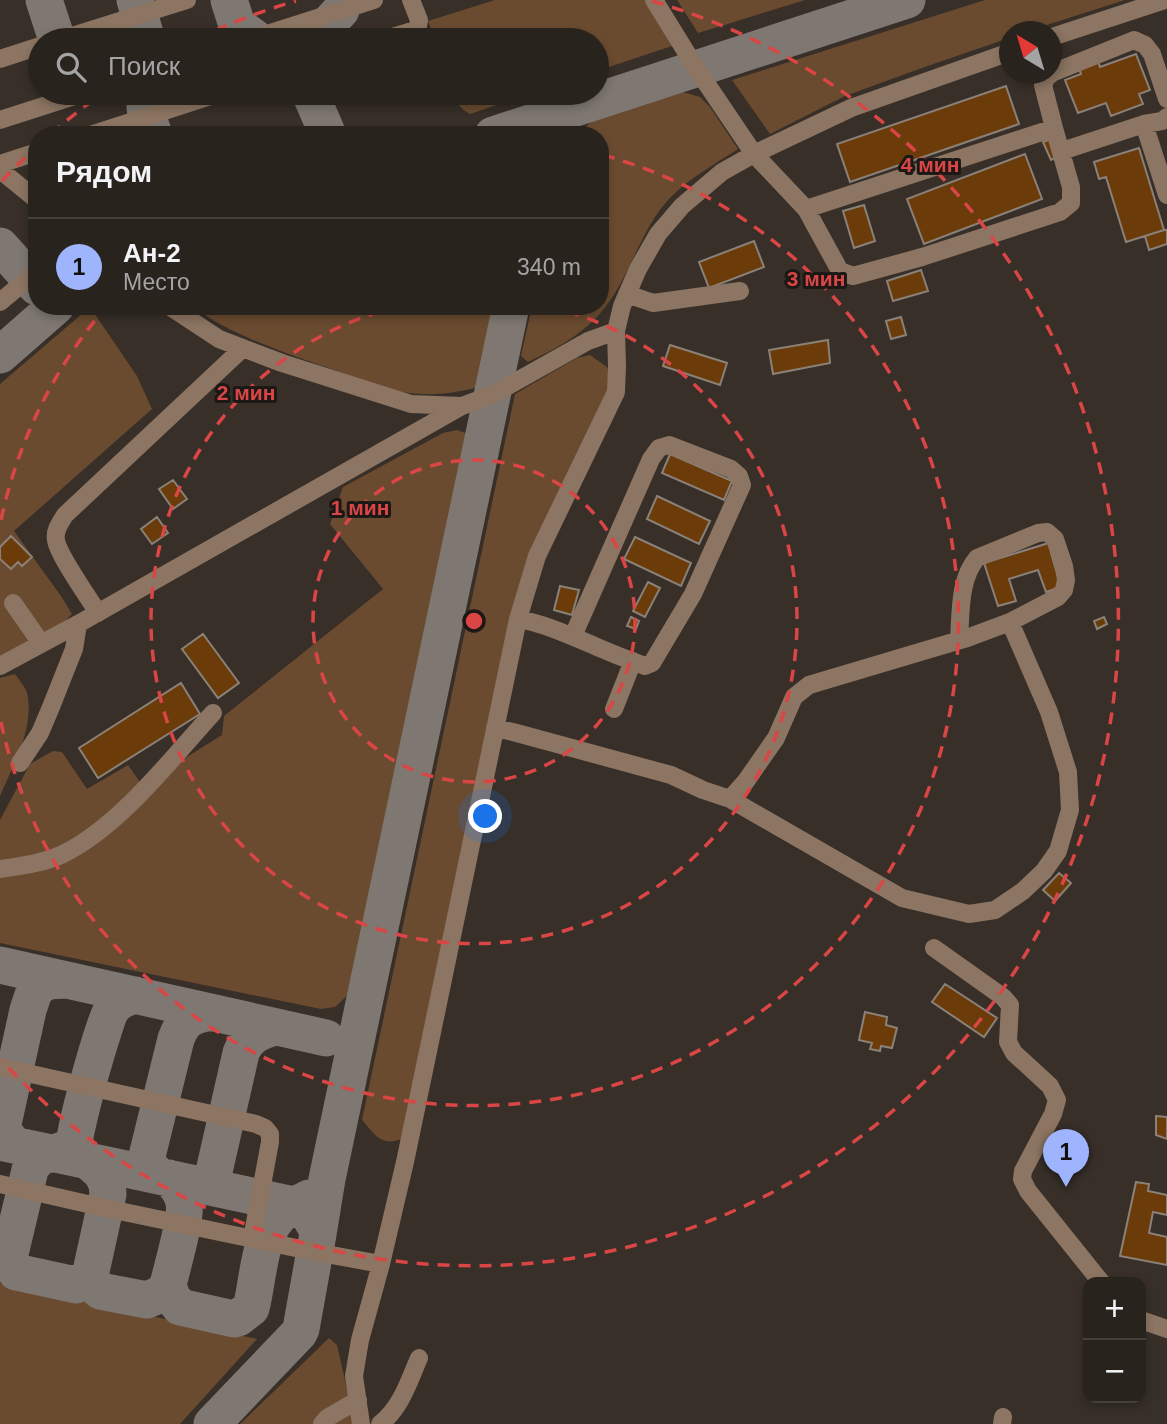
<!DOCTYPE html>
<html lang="ru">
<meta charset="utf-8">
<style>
body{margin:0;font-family:Arial,sans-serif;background:#352f2b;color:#f1f3f6}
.controls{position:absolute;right:21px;bottom:21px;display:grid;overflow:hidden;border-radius:14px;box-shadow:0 4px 10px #0003}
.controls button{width:63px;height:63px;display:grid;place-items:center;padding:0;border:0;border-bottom:2px solid #45403c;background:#29231e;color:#f1f3f6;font:35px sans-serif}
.compass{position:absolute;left:999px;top:21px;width:63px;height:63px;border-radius:50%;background:#29231e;box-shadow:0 4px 10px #0003;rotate:322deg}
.you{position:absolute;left:486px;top:817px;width:24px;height:24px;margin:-18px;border:5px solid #fff;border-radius:50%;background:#1a73e8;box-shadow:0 0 0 10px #1a73e833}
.badge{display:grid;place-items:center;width:46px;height:46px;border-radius:50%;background:#9eb4fd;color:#111;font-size:23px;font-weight:700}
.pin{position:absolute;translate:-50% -58px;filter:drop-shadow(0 2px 4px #0008)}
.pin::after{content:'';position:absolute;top:37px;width:24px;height:21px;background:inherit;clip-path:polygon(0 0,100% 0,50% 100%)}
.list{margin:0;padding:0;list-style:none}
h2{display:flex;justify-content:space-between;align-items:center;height:91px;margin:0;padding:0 28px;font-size:30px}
h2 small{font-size:23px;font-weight:400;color:#a5a4a4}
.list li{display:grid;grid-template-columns:46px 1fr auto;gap:21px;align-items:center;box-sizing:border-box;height:98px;padding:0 28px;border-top:2px solid #45403c}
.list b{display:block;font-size:26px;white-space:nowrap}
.list p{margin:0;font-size:23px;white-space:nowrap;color:#a5a4a4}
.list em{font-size:23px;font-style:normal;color:#a5a4a4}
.icon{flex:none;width:38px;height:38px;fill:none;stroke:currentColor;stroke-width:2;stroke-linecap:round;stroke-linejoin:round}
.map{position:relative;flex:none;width:1167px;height:1424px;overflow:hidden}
.search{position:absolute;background:#29231e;box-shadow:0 4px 10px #0003;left:28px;top:28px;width:581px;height:77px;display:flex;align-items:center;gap:18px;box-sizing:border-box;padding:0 24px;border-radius:38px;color:#a5a4a4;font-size:26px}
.panel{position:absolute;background:#29231e;box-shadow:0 4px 10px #0003;left:28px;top:126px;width:581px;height:189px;border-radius:28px}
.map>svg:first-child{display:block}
.green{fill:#6a4b30}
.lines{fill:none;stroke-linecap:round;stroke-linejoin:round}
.taxiway{stroke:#7f7872;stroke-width:37}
.building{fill:#6b3c0a;stroke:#8a8179;stroke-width:2}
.minor{stroke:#8c7562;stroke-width:18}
.ring{fill:none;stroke:#da4645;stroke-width:3.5;stroke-dasharray:12 9}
.centre{fill:#da4645;stroke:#1b1815;stroke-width:3.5}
.ring-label{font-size:21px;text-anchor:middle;font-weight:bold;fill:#da4645;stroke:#1b1815;stroke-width:6;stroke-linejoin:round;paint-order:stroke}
</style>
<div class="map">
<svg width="1167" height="1424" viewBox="0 0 1167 1424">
<rect width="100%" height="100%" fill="#372f28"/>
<path class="green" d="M495,0H646L672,46L597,71V40H435L428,21Z
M677,0H805L698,33Z
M985,0H1125L1028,31L1010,32L1009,38L919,69L845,96L770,134L732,80Z
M683,92L700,97L710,107L738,149C715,164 688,179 669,199C644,226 634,262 615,293C594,328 564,345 528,362L521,356L532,306H600V135H577L592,121Z
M453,93H532L470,114C460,109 457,103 453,93Z
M192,306H499L483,386C456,393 436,396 408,393C385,390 362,380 340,372C294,356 231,336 192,306Z
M90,307L137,376L152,409L14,531L61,596L72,614L59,627L0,658V384Z
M590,355L607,367L612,379L526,572L405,1138C381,1147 377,1137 362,1120L515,394L577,358Z
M457,430L471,435L352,991L335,1007L321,1009L0,943V820L30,764L53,751L62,752L87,789L128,765L142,785L222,735L224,716L383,589L330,524L343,487L443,433Z
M15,674C19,680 25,686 27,693C35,728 13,765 0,796V678Z
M0,1283L257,1339L180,1424H0Z
M329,1338L337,1345L355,1424H240Z"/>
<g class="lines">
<path class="taxiway" d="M44,0L57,40
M135,0L147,40
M229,0L237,25L255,38
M316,40L322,31L341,10
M147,93L145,108L154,135
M310,93L328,135
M493,135L907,0
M0,246L37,287
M0,355L56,306
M0,965L326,1038
M135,995C126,998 117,1001 112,1009C105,1018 74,1129 75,1141C78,1165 108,1163 108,1194L90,1276L93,1284L100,1291L147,1300L161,1294L168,1285
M0,1142L294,1205C307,1211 314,1220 318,1234L301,1329L299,1333L212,1424
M15,1145C8,1138 4,1134 3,1124L28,1010L35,989L47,981L66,980
M65,1149C48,1157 40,1151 30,1170L9,1258L10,1264L16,1272L76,1285L90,1276
M159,1176L148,1165L147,1156L176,1039C183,1020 190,1016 210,1012
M169,1178C176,1185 182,1192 184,1202C187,1218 172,1267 168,1285L172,1297L180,1307L234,1319L238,1318L251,1308C259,1278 258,1231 285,1211C292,1205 301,1203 309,1198
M224,1190L216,1185L213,1176L241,1053C247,1037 259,1031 276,1027
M318,1234L327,1179L511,306"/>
</g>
<path class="building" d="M1136,54L1150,90L1139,94L1143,104L1111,116L1106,103L1078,113L1065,80L1081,74L1079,68L1098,61L1100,67Z
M1006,86L1019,124L850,182L837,144Z
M1051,139L1059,156L1051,160L1043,142Z
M1139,148L1164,230L1126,242L1106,177L1099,179L1094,162Z
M1025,154L1042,199L924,244L907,199Z
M864,205L875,241L854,248L843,211Z
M1164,230H1167V244L1149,250L1145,236Z
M754,241L764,267L709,288L699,262Z
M921,270L928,291L893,301L887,281Z
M901,317L906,335L891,339L886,321Z
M828,340L830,363L773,374L769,350Z
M670,345L727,363L720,385L663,366Z
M670,454L732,481L724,500L662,473Z
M173,480L187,499L173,509L159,489Z
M657,496L710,521L699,544L647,519Z
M157,517L168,533L152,544L141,529Z
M11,536L32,557L22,566L18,562L11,569L0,559V547Z
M635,537L691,563L681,586L624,559Z
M1052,542L1051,553L1061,587L1046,592L1038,570L1009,579L1016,601L998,606L984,563Z
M648,582L660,588L645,617L633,611Z
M560,586L579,590L572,615L554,610Z
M631,617L639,621L636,629L627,626Z
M1104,617L1107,624L1097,629L1094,621Z
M203,634L239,683L218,698L182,649Z
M181,683L200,714L98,778L79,748Z
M1059,873L1071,883L1055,901L1043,890Z
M945,984L997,1018L984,1037L932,1002Z
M865,1012L887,1017L886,1025L897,1028L892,1048L881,1046L880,1051L870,1049L872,1043L859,1040Z
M1156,1116L1167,1117V1139L1156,1135Z
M1136,1182L1149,1184L1148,1191L1167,1195V1215L1153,1212L1149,1233L1167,1237V1265L1120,1256Z"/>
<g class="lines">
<path class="minor" d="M654,0L696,68L754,154L806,209L840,271L853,276L922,257L1060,212L1071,203V187L1054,128L806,209
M1052,37L1165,0
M59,40L187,0
M248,40L374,0
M382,40L415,30L418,26L419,20L411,0
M0,59L40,46
M1052,73L1134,40L1145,45L1152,54L1167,99
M1051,74L1047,77L1043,85L1054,128
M0,120L84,93
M1144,124L1167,195
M90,135L220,93
M1062,151L1144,124L1162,121L1167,117
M0,164L37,152
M0,170L37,200
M627,294L653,303L740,291
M0,302L37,271
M169,306L219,339L282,363L411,404L462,406L492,395L588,341L616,331L622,306L638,269L658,234L682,206L722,172L754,154L851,108L1010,52
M13,603L41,643
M98,613C89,598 58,555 56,540C54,531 60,523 65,515L243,348
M518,619C546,624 571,636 597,647C613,654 629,660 645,666L652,663L693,594L742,485L739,476L731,469L669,445L659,448L651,459L573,636
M0,666L78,624L462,406
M614,709L633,661
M495,728L513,732L671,775L703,790L730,799L746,781L776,738L794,697L809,685L967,638L1010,622L1058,597L1064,590L1066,580L1064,566L1055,539L1047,532L1038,533L977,558C959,579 961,612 959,639
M20,763L40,733L51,707L74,649L78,624
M730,799L902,898L969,914L995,910L1023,891L1044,871L1058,851L1070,810L1068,772L1049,712L1010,622
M0,869C21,866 44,863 63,854C119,827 171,759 213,713
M934,948L1003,997L1010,1005L1008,1042L1014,1053L1050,1086L1057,1100L1053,1114L1023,1171L1022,1179L1028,1191L1101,1282
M0,1067L256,1124L265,1128L270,1134V1142L252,1239
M0,1184L105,1208L315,1252L381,1264
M1141,1320L1167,1329
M322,1424L327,1418L358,1400
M361,1424L354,1376L360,1340L381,1264L405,1162L518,619L537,556L616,392L617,366L616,331
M380,1424C401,1408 409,1381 419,1358
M1002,1424L1003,1417"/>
</g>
<g class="ring">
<circle cx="474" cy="621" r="161"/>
<path d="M547 306A323 323 0 1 1 401 306"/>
<path d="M1 520A484 484 0 0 1 106 307M603 155A484 484 0 1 1 1 722"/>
<path d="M2 181A645 645 0 0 1 34 149M51 134A645 645 0 0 1 99 96M196 39A645 645 0 0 1 296 1M652 1A645 645 0 1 1 2 1061"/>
</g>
<circle cx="474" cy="621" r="10" class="centre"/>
<g class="ring-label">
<text x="930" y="172">4 мин</text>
<text x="816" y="286">3 мин</text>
<text x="246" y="400">2 мин</text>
<text x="360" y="515">1 мин</text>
</g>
</svg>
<div class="controls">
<button>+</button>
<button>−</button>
</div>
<svg class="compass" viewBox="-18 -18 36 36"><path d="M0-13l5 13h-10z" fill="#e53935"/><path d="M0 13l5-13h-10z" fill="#a5a4a4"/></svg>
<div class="you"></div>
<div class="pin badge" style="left:1066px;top:1187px">1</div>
<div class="search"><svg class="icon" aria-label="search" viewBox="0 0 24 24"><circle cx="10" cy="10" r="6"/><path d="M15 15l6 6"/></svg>Поиск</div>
<section class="panel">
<h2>Рядом<small></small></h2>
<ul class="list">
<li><span class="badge">1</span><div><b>Ан-2</b><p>Место</p></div><em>340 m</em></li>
</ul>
</section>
</div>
